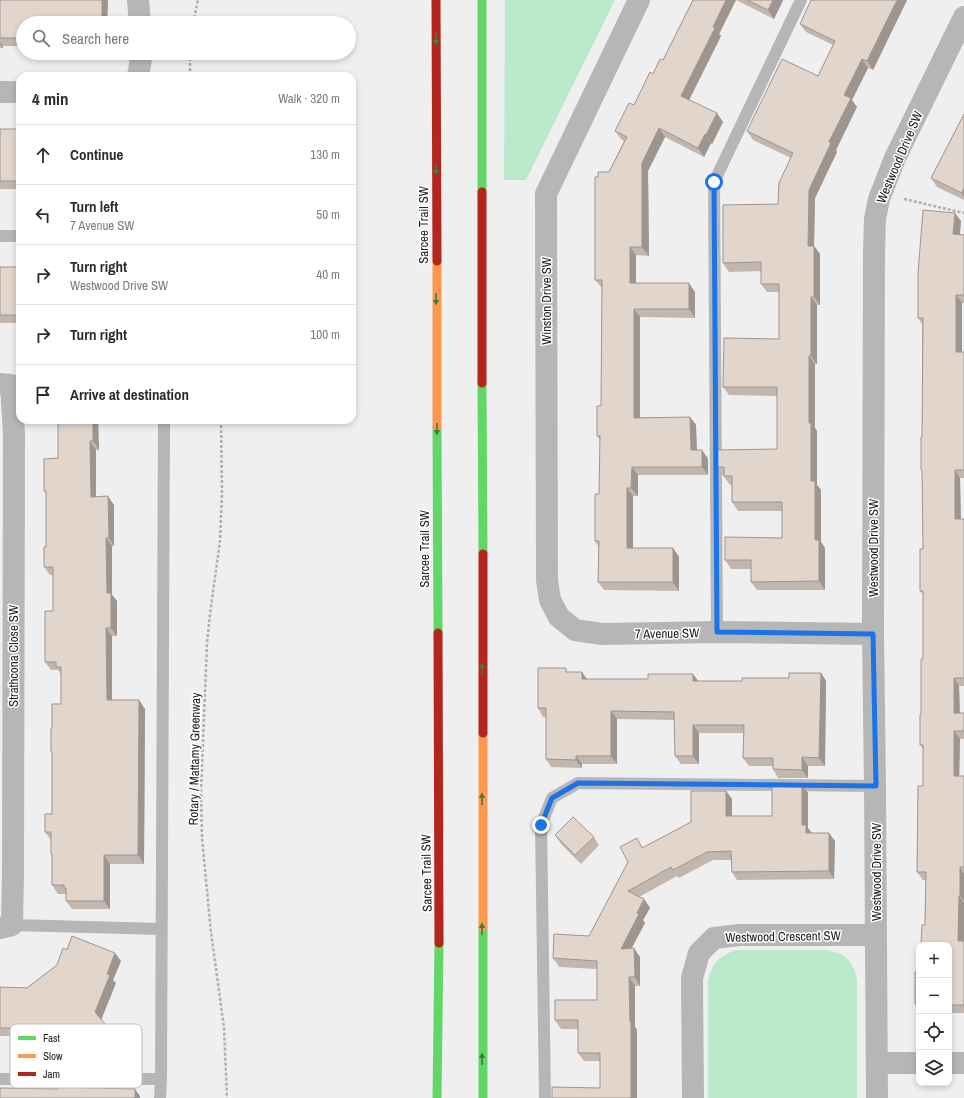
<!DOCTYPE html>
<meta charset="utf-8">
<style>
body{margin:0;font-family:"Archivo Narrow",sans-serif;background:#f7f7f7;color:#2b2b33}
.controls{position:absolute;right:12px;bottom:12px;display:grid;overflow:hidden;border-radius:8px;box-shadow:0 2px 6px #0003}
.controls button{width:36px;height:36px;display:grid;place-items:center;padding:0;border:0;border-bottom:1px solid #e1e1e2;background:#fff;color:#2b2b33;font:20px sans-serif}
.stop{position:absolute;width:12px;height:12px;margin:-9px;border:3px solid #1a73e8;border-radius:50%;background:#fff}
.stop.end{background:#1a73e8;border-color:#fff;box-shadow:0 1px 4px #0008}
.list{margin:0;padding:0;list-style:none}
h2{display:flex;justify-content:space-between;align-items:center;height:52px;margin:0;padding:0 16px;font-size:17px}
h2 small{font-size:13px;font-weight:400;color:#7c7c81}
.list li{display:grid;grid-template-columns:26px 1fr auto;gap:12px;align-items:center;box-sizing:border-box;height:60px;padding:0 16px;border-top:1px solid #e1e1e2}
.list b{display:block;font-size:15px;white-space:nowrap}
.list p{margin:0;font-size:13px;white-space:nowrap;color:#7c7c81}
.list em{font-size:13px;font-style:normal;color:#7c7c81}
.icon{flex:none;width:22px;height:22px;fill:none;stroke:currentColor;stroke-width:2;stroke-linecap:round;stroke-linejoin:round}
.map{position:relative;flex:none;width:964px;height:1098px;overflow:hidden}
.search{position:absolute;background:#fff;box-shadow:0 2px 6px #0003;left:16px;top:16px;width:340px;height:44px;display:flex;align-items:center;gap:10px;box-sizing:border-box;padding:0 14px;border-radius:22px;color:#7c7c81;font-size:15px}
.panel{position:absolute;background:#fff;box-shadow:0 2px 6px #0003;left:16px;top:72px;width:340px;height:352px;border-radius:12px}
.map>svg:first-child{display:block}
.green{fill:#baeac9}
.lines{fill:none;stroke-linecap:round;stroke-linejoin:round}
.path{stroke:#afafb0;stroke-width:2.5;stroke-dasharray:3 2;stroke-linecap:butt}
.lane{stroke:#b6b6b7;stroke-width:12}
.street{stroke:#b6b6b7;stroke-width:22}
.fast{stroke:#63d668;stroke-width:9}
.slow{stroke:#ff974d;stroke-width:9}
.jam{stroke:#b3261e;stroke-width:9}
.wall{fill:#c2b7af}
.shaded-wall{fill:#9e958f}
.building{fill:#e2d5cc;stroke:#9e958f}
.oneway{fill:#407a44}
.route{stroke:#1a73e8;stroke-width:5}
.labels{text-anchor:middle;stroke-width:3;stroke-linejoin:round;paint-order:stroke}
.street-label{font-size:13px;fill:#1e1e1f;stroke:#fff}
.key{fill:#fff;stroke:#bcbcbc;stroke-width:1}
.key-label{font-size:11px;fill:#1e1e1f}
</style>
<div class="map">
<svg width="964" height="1098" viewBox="0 0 964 1098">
<rect width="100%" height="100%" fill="#efeff0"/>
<path class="green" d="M505,0H615L526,180H504Z
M736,950H825C844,952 854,961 857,980V1098H708V984C710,965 718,956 736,950Z"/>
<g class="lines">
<path class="path" d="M193,23L198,0
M190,76V53
M904,199L964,213
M221,420L222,494L220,541L210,614L207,643L201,792L202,838L211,932L224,1028L227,1098"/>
<path class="lane" d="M0,236H20
M717,632L714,182L801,0
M12,925L162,929
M0,1079H161
M160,1098L161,1079L164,420
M545,1098L541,825L552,798L578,783L875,786"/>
<path class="street" d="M138,0L140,23
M639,0L546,194L547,580L550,600L559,617L575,630L602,634L717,632L873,634
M138,76L142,53
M0,92H20
M0,384L11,385L14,435L13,872L12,925L0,928
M877,1063H919
M949,1063H964
M693,1098L692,978L699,953L714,938L740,935H876
M877,1098L875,786L873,634L874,252L875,219L879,199L895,158L964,17"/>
<path class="fast" d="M482,0V192
M482,383L483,554
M437,427L438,633
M483,927V1098
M437,1098L439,943"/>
<path class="slow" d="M437,261V427
M483,733V927"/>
<path class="jam" d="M436,0L437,261
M482,192V383
M483,554V733
M438,633L439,943"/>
</g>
<path class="wall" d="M0,0H108L107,23H23V46H3V48H0Z
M693,0H783L774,19L736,0L719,34L721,36L689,100L723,122L712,144L711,143L704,157L665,137L648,171L649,256L636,255V283L695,292V318L640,317V417H690L696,425L697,450H702L708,459V475H638V496H633V548H673L679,557V591L604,590L598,582V546L595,541L599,494L600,440L597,436L601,406L602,288L595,280L598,177L609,172L624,141L621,139L615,131L634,105L653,74L663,60Z
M907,0L873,70L868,68L852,100L857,107L836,150L837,152L815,198L814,246L820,254V305H817V364H815V428L817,431V485L821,490V542L825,548V590H757L751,582V569H731L725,560L782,538V511H738L732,502V485H730L717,467L777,449V396L729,395L723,387L779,339V292H767L761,284V271L729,272L723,263L778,204L791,158L753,140L747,131L818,76L833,45L806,32L800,24Z
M63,53H92V54H63Z
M964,114V200L937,187L931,178Z
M0,129H20V189H0Z
M961,221L960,234L964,235V303H962V352H964V478H960L961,519H964V686H959L960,713H964V739H960L959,776H964V1013H949V945L925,925L926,880H923L917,872L918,841L923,786V749L920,745L923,659V594L920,591L923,549L922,471L921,470L922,437V324L918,318Z
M0,267H20V323H0Z
M98,420L99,450H96V497L114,505V546H112V595L117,601V636H112V700L145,709L144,864H110V909H72L66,901V894H58L52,885V856L51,854V840L45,832L52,814V754L51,752L52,728L61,704V674L58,670H51L45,662L53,611V575H50L44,567L46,547V493L44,491L58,458Z
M569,672H582L587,679L699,681H742L789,678L821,673L826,681L825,766H808V778H778L773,769V766H749L743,758L744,733H699V764H681L675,756V720L617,719V764H582V768L551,767L546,759V717H543L538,708Z
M802,785L808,793V828L811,833L835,841L834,879L737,880L732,872L731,860H713L679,878L677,876L639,897L644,899L650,908L643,920L645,923L631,948L640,957V986H635V1027L637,1030V1098H552L600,1088V1061H584L578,1053V1029H561L555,1020L597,1000V969L559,967L553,958L589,936L644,847L691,822L726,791L732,799V816H772Z
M555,835L594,837L599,845L581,864L561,844Z
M67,950L121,961L113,980L116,983L101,1020L111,1032L83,1054L80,1050L48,1060H40L34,1051L30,1036H0V987L27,988L57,965Z
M919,972V1010L915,1004Z"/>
<path class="shaded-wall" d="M102,0H108L107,23H102Z
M726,0H736L719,34L721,36L687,104L681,96L713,27Z
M773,0H783L774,19L768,10Z
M897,0H907L873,70L867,61Z
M0,42L3,46V48L0,44Z
M862,59L868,68L852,100L857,107L836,150L837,152L815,198L814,246L820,254V305L814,297L808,246L809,190L829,142L844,95Z
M717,113L723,122L712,144L706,135Z
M659,128L665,137L648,171L649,256L642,247V163Z
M705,134L711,143L704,157L698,148Z
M964,188V197L962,193Z
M955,213L961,221L959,242L953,234Z
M630,247L636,255V292L630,283Z
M689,283L695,292V318L689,309Z
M956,295L962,303V360L956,352Z
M811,297L817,305V364L811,356Z
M634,309L640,317V426L634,418Z
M809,356L815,364V428L817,431V485L821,490V542L825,548V590L819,581L815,540L811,481L809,423Z
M690,417L696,425L697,459L691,450Z
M93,420H98L99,450L93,441Z
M90,441L96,450V505L91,497Z
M702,450L708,459V475L702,467Z
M632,467L638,475V496L631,488Z
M955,470L960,478L961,527L955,519Z
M627,488L633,496V557L627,548Z
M108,496L114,505V546L109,538Z
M106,538L112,546V595L117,601V636L111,628L107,593Z
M673,548L679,557V591L673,582Z
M106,628L112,636V709L107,700Z
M582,672L587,680L582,679Z
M821,673L826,681L825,766L819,758Z
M693,674L699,682L693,681Z
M954,678L959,686L960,721L954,713Z
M139,700L145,709L144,864L138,855Z
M611,711L617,719V764L611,756Z
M693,725L699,733V764L693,756Z
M954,731L960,739L959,785L954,776Z
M576,756L582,764V768L576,760Z
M802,757L808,766V778L802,770Z
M802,785L808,793V828L812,833H806L802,825Z
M726,791L732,799V825L726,816Z
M829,833L835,841L834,879L829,871Z
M104,855L110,864V909L104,901Z
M960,867L964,874V901L960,896Z
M959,896L964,903V949L958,941Z
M644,899L650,908L643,920L645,923L627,957L621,949L637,913Z
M634,948L640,957V986L635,977Z
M115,953L121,961L113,980L116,983L101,1020L95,1012L107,974Z
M629,977L635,986V1027L637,1030V1098H631Z
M135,1089L140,1096V1098H135Z"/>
<path class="building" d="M0,0H102V23H23V38H0Z
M693,0H726L713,27L715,28L681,96L717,113L706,135L705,134L698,148L659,128L642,163V247H630V283H689V309H634V418L690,417L691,450H702V467H632L631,488H627V548H673V582H598L599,541H595V494H599L600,436H597V406H601L602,280H595V177H598V172H609L627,137L615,131L629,103L634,105L650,72L653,74L660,59L663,60Z
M747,0H773L768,10Z
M811,0H897L867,61L862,59L844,95L851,98L829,142L831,143L809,190L808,246H814V297H811V356H809V423H811V481H815V540H819V581L751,582V560H725V537L782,538V502H732V476H724V467H717V450L777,449V387H723L724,338L779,339V284H761V262L723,263V205L778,204L779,183L793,153L747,131L782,59L818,76L835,41L800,24Z
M964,114V188L962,193L931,178Z
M0,129H20V181H0Z
M923,210L955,213L953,234L964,235V295H956V352H964V470H955V519H964V678H954V713H964V731H954V776H964V867H960V896H959L958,941H964V1005H949V945H921L922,925H925L926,872H917L918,786H923V745H920V715H921V659H923V591H920V549H923L922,470H921V437H922L923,318H918V273Z
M0,267H20V315H0Z
M58,420H93V441H90L91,497L108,496L109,538H106L107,593H111V628H106L107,700H139L138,855H104V901H66V888H64V885H52V854H51V832H45V814H52V752H51V728H52V704H61V667H56V662H45V611H53V567H44V547H46V491H44V459L58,458Z
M538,668H566V672H582V679H648V674H693V681H742V678H789V673H821L819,758L802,757V770L773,769V758H743L744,725H693V756H675L674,712L611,711V756H576V760L546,759V708H538Z
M772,784L802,785V825H806V833H829V871L732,872L731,851L707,852L673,870L671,867L628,891L644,899L637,913L639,914L621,949L634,948L635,977H629L630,1022H631V1098H552V1087L600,1088V1053H578V1020H555V1000H597V961L553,958L554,934L589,936L628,862L620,847L637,838L642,848L691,822V791H726V816H772Z
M573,817L594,837L575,855L555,835Z
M72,936L115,953L107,974L110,975L95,1012L105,1024L77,1045L74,1041L42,1051H34L27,1028H0V987L27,988L57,965L63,948L67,950Z
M915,972H919V1004H915Z
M58,1087L135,1089V1098H0V1088L58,1089Z"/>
<defs><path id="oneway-solid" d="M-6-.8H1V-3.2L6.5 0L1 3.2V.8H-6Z"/></defs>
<g class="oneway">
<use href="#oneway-solid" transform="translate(436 39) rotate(90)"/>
<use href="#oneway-solid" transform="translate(436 169) rotate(90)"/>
<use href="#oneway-solid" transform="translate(436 299) rotate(90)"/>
<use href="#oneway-solid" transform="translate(437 429) rotate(90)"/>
<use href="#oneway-solid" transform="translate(482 669) rotate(-90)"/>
<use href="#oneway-solid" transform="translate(482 799) rotate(-90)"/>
<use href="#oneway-solid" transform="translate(482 929) rotate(-90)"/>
<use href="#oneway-solid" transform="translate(482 1059) rotate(-90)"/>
</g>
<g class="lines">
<path class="route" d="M541,825L552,798L578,783L876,786L873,634L717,632L714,182"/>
</g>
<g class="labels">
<g class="street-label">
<text transform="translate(899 157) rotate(-67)" y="5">Westwood Drive SW</text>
<text transform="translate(423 225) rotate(-90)" y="5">Sarcee Trail SW</text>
<text transform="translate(546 301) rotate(-90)" y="5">Winston Drive SW</text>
<text transform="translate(873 548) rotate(-90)" y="5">Westwood Drive SW</text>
<text transform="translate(424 549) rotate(-90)" y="5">Sarcee Trail SW</text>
<text transform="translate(667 633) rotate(-1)" y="5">7 Avenue SW</text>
<text transform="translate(13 656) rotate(-90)" y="5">Strathcona Close SW</text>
<text transform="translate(194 759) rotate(-89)" y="5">Rotary / Mattamy Greenway</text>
<text transform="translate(876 872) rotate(-90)" y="5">Westwood Drive SW</text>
<text transform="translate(426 873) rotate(-91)" y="5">Sarcee Trail SW</text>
<text transform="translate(783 936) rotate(-1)" y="5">Westwood Crescent SW</text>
</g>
</g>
<rect x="10" y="1024" width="132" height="64" rx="6" class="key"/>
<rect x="18" y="1036" width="18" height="4" fill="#63d668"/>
<rect x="18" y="1054" width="18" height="4" fill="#ff974d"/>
<rect x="18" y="1072" width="18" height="4" fill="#b3261e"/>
<g class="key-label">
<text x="43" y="1042">Fast</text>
<text x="43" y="1060">Slow</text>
<text x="43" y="1078">Jam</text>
</g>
</svg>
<div class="controls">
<button>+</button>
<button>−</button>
<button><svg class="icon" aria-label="locate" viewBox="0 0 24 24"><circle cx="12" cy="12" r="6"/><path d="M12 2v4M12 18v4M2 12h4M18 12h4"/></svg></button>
<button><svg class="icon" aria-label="layers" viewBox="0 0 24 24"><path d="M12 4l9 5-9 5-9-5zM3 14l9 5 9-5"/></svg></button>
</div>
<div class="stop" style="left:714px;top:182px"></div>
<div class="stop end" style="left:541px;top:825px"></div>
<div class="search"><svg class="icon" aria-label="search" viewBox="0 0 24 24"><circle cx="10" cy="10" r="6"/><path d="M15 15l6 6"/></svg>Search here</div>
<section class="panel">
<h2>4 min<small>Walk · 320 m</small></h2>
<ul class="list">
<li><svg class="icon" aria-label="ahead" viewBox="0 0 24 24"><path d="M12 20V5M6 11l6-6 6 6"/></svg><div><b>Continue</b></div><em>130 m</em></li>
<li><svg class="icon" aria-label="left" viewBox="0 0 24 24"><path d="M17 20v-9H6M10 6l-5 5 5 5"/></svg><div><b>Turn left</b><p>7 Avenue SW</p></div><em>50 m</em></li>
<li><svg class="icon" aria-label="right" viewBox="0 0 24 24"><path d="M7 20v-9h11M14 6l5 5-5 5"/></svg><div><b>Turn right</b><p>Westwood Drive SW</p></div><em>40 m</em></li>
<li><svg class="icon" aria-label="right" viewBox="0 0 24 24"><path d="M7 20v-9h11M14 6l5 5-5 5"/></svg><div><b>Turn right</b></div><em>100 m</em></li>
<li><svg class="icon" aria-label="arrive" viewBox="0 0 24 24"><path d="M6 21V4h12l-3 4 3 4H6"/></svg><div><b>Arrive at destination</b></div></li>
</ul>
</section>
</div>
